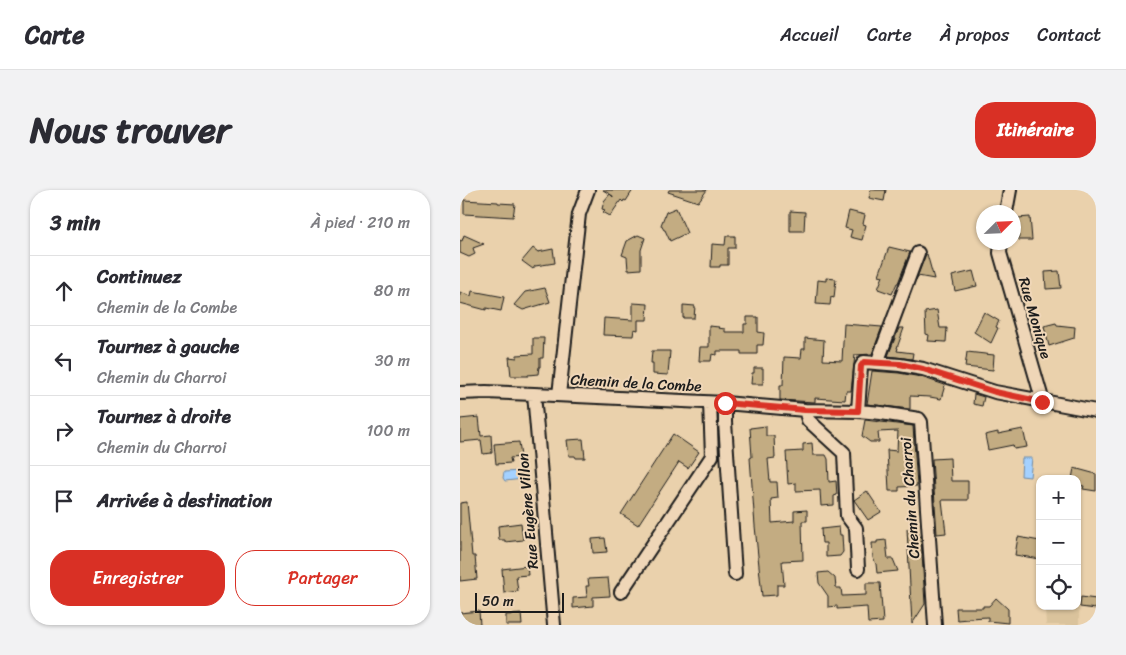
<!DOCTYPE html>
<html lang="fr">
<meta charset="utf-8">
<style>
body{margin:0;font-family:Sriracha,sans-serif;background:#f2f2f3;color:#2b2b33}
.controls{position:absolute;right:15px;bottom:15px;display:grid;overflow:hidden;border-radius:10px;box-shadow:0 1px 4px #0004}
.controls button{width:45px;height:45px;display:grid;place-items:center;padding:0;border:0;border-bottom:1px solid #e1e1e2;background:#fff;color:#2b2b33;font:25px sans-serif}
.compass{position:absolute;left:516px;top:15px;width:45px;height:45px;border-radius:50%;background:#fff;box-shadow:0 1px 4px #0004;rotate:66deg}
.scale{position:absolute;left:15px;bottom:12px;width:89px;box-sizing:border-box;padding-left:5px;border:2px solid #1c1c1c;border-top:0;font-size:14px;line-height:18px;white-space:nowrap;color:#1c1c1c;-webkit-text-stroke:4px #efd6b7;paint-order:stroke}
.stop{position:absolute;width:15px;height:15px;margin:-11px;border:4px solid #d93025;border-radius:50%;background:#fff}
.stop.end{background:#d93025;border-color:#fff;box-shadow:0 1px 5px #0008}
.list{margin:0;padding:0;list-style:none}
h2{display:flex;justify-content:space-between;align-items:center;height:65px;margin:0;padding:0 20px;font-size:21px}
h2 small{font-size:16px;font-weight:400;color:#7c7c81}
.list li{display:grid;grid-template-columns:32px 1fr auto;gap:15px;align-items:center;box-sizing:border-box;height:70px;padding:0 20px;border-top:1px solid #e1e1e2}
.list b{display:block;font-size:19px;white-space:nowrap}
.list p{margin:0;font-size:16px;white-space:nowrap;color:#7c7c81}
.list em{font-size:16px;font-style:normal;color:#7c7c81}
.actions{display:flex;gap:10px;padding:15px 20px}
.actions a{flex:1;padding:11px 0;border:1px solid #d93025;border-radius:20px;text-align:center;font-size:18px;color:#d93025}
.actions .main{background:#d93025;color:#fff}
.icon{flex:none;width:28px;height:28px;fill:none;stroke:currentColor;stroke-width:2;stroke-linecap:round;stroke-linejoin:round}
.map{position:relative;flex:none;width:636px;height:435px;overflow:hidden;border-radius:20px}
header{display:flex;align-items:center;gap:30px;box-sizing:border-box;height:70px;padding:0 25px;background:#fff;border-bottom:1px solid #e1e1e2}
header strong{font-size:24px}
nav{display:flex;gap:28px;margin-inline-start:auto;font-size:18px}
.intro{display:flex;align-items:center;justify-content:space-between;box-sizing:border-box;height:120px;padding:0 30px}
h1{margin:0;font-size:35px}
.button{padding:12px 22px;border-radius:20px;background:#d93025;color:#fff;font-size:18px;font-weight:700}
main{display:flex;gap:30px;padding:0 30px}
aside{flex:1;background:#fff;border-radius:20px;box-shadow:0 1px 4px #0004}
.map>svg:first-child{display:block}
.built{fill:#dac39c}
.water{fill:#a4d1ff;stroke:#6e89a4}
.building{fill:#c3ac82;stroke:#1c1c1c}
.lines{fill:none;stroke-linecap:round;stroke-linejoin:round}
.street-casing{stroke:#1c1c1c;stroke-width:16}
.street{stroke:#efd6b7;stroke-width:12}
.route{stroke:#d93025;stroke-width:6}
.labels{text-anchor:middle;stroke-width:4;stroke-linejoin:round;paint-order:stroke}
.street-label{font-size:15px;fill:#1c1c1c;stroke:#efd6b7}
</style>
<header>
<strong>Carte</strong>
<nav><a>Accueil</a><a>Carte</a><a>À propos</a><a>Contact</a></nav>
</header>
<div class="intro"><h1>Nous trouver</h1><a class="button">Itinéraire</a></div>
<main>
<aside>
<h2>3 min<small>À pied · 210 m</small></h2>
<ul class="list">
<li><svg class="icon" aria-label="ahead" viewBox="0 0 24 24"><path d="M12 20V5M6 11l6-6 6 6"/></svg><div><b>Continuez</b><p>Chemin de la Combe</p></div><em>80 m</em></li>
<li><svg class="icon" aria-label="left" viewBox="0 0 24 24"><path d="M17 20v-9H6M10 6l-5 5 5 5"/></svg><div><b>Tournez à gauche</b><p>Chemin du Charroi</p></div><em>30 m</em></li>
<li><svg class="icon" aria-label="right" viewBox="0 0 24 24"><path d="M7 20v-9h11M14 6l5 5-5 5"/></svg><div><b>Tournez à droite</b><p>Chemin du Charroi</p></div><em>100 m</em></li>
<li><svg class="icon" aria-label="arrive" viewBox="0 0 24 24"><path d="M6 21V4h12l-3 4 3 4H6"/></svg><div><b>Arrivée à destination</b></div></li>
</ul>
<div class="actions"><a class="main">Enregistrer</a><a>Partager</a></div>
</aside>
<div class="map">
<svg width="636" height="435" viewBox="0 0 636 435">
<rect width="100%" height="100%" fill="#ead1ac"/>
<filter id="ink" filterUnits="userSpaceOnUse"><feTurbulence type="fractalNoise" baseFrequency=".02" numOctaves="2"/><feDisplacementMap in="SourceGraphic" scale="10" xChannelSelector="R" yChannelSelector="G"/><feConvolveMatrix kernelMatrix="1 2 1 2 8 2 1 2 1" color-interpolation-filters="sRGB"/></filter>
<g filter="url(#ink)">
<path class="built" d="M617,381H620L619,435H586L585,416H617Z"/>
<path class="water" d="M562,268H572L570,287L561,286Z
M62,281L63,289L45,291L43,288L44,282Z"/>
<path class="building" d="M143,0H173L166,11L164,10L163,12L161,10L150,26L143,22L145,20L142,19L144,11L150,4L153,7V6Z
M209,0H247L238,12L208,2Z
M411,0H426L424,11L409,8Z
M4,10L38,12V13L55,14L53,27L4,24Z
M216,18L227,43L210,51L205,40H204L201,35L206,22Z
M330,21L345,22L344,41H330Z
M389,21L405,25L403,34L406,35L402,50L390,47L392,40L385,38Z
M570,27L572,50H559L558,28Z
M4,45L24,54L13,58L15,64L9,67L0,63V50L2,51Z
M178,45L185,48L181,60V79L168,80L167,67L162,65L167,51Z
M266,46H275V58H268V75H260V77H251L252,54L265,55Z
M429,57L450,62L438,93H437L432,104L418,99L423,86L419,85Z
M73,58L78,62L93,59L95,73L75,76L73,79L62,71Z
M466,64H467L474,89L458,86L456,90Z
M513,81L517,96L495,101L492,86Z
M599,81L601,98L586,99L585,82Z
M366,88L376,89L374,108L371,107L370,115L356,114L358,90L366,91Z
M85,98L90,112L63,120L54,115L65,102Z
M12,101L44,107L41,121L26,118V120L0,113V102L11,106Z
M173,113L188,114L187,130H178V140L174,139L173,146L143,145L144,128L173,130Z
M223,115L235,116L234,128H223Z
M477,120L480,138H487L486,152L468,151L469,145L466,144L465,122Z
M524,122L539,131L536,137L538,138L531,153L514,142Z
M287,127H298V142L304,143L303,155H297V164H281V161H257V165L252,164L251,171H239L240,157H249V136L259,137L258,138L265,139V142H284V134H287Z
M596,133L597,135L615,137L614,148L589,156L584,136Z
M384,134L422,137L412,164L395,165L391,201H386L385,210L355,208V212L320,210V195H323L324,167L341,168L342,159H345V148L364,150L363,170L382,171Z
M439,138H444L437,158H438L437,161L453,163L452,169L428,166Z
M73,148H84L83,168H80V177H79L78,184L68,185V186H51L49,167L57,168V165L73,164Z
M192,161H210L208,185L193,184V173H191Z
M507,162L534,165L533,180L505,177Z
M294,178H303V194H291L292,183H294Z
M412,181L439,183L461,187L485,195L481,209L470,207L450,206V219L407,214Z
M514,204L524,207L522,216L513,214Z
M19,227L21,246L31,245L32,263L23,264L21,250L0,252V229Z
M405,230L453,236L457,296L439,297V301H429L427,260L437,261L438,241L418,242L419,252H410L402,246Z
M306,236V246H314L315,268L308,269L310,292H317L318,308L311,309L312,333L334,331V321L347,320V331H342L343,370L322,371L324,395H317V405L302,406L295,336L290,268L292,267L290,238Z
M563,239L567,257L554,259L553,255L528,260L525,245L538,242V244Z
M213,244L239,262L228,278L219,272L178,335L161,324Z
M123,249L125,268H116L115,266H109L107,250Z
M59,252L61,267L50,268L51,273L36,274L34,254Z
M352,253L353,265H366L368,269L369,292L376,291L377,305L374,306V315L361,316L360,300L336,301V293L328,294L326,262L343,261V254Z
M490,268L491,291H508V310H482L486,343L477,344L472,269Z
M614,278L636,284V301L623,299L624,296L617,295V289H612Z
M407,301L421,322L408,330L394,310Z
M7,312L12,366H15L17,389L0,391V313Z
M61,333L63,350L45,352V350H39L38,336Z
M379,337L380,345H382L383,362L380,366L366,367V353H362L361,339Z
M447,339H454L461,347L465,414L452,434Z
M558,347L580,351V369L555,365Z
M145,348L147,362L133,363L132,349Z
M426,350L428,369H433L438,381L417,383L416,374L413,368L412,353H417V351Z
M67,376L68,385L56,386L58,401L44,403L42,379Z
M368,382L375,388L376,398H381L382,406L406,405V393H420L423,432L408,433L407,417L377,419V416L368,417V406L359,393L358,383Z
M148,388L150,406L133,407V416L113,418V408L127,407L126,396H129L128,389Z
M621,407L636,409V419L620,417Z
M536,408L548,419V433L528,431V427L508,428V429L497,430L496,418H523V416H529Z
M19,421L20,435H0V423Z
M61,424L62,435H46V425Z"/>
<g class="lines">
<g class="street-casing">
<path id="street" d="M546,22L550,0
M541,52L540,63L583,212
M417,173L458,63
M0,203L26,202L74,204L265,213L345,220L398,221
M74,204L94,435
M99,205L119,24L128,0
M265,213V232L275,384
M345,220L348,230L384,263L387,326L396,338L398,379
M161,402L252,266L250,213
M475,435L461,232L459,229L421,223L398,221L401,177L404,172L440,175L463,179L535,202L636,221"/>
</g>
<use href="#street" class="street"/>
</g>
</g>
<g class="lines" filter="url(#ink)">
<path class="route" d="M265,213L345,220L398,221L401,176L404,172L440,174L463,179L535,202L582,212"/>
</g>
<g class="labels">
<g class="street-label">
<text transform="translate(575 128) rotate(74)" y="5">Rue Monique</text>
<text transform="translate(176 193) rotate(3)" y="5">Chemin de la Combe</text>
<text transform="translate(450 308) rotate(-94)" y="5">Chemin du Charroi</text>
<text transform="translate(68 321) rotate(-95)" y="5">Rue Eugène Villon</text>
</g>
</g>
</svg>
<div class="controls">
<button>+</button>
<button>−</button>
<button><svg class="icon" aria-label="locate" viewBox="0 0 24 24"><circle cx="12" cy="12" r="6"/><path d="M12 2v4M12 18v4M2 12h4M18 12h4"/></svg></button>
</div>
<svg class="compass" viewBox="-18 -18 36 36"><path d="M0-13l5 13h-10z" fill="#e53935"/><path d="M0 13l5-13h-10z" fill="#7c7c81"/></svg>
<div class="scale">50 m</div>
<div class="stop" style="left:265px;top:213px"></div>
<div class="stop end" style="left:582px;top:212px"></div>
</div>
</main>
